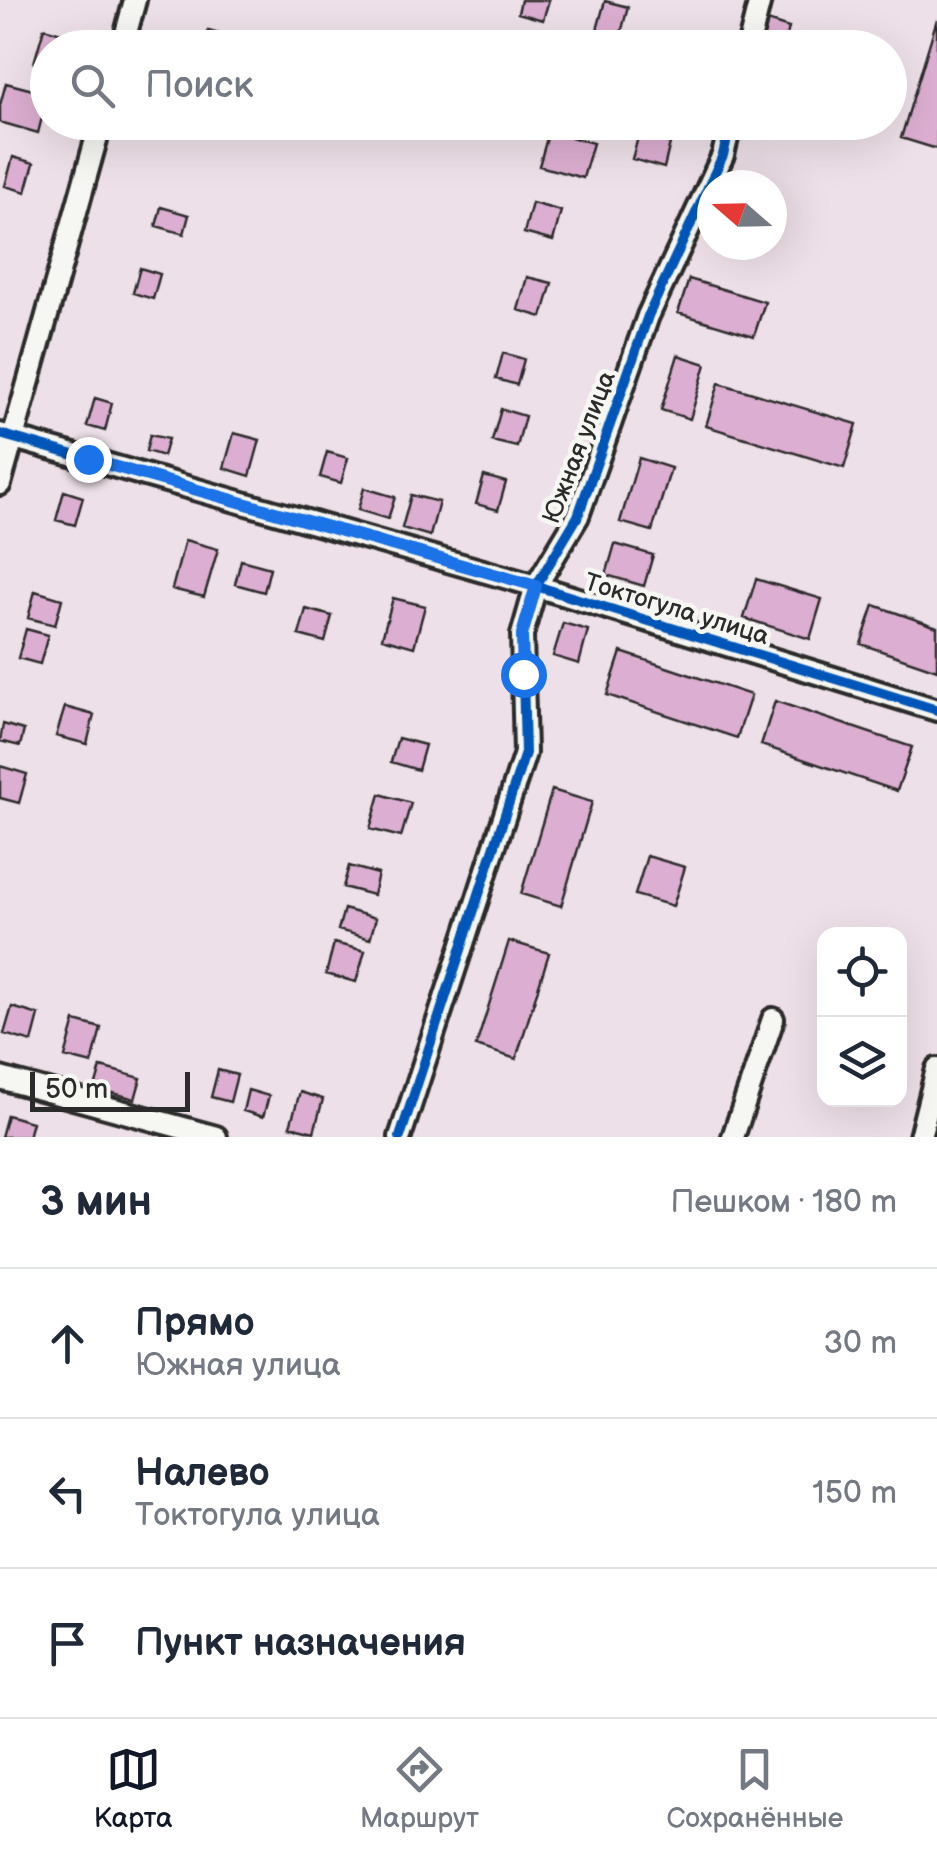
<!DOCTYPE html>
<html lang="ru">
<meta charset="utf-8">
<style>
body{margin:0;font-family:"Balsamiq Sans",sans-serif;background:#f2f2f3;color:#1f2937}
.controls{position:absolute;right:30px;bottom:30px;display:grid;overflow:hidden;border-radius:20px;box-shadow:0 10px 40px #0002}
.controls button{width:90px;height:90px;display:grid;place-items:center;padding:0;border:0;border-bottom:2px solid #e0e1e3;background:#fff;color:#1f2937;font:50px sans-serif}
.compass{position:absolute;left:697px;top:170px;width:90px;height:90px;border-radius:50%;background:#fff;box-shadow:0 10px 40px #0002;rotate:290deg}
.scale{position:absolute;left:30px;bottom:25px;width:160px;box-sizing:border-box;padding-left:10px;border:5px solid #2b2b2b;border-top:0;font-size:28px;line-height:35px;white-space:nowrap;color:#2b2b2b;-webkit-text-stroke:8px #f6f6f2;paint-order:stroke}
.stop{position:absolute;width:30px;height:30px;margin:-22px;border:8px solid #1a73e8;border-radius:50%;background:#fff}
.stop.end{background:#1a73e8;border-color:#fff;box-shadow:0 2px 10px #0008}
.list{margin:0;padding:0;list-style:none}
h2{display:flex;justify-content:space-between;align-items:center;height:130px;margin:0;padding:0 40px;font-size:42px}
h2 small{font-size:32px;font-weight:400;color:#747a83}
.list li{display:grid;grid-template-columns:65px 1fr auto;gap:30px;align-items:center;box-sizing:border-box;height:150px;padding:0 40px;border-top:2px solid #e0e1e3}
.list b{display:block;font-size:38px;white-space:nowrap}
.list p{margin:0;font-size:32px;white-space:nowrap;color:#747a83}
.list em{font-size:32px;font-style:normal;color:#747a83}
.icon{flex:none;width:55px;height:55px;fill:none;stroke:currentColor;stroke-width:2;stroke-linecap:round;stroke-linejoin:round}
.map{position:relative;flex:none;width:937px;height:1137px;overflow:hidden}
.search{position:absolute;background:#fff;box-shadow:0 10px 40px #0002;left:30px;right:30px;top:30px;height:110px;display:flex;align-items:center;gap:25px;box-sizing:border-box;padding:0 35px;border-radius:55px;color:#747a83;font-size:38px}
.sheet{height:580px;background:#fff}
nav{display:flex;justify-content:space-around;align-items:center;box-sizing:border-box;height:140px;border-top:2px solid #e0e1e3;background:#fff;font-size:28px;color:#747a83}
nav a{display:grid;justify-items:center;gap:5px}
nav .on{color:#111827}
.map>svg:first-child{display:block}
.building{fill:#dcaed1;stroke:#2b2b2b;stroke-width:2.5}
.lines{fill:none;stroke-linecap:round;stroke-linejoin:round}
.minor-casing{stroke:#2b2b2b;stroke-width:28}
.minor{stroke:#f6f6f2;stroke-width:20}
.cycleway-casing{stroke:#f6f6f2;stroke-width:16}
.cycleway{stroke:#0057b8;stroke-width:10}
.route{stroke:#1a73e8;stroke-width:12}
.labels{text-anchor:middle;stroke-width:9;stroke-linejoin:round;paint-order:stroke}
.street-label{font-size:25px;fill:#2b2b2b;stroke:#f6f6f2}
</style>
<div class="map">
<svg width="937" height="1137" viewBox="0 0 937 1137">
<rect width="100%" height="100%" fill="#eee0e8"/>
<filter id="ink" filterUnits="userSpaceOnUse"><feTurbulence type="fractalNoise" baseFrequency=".01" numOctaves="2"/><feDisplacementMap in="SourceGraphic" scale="20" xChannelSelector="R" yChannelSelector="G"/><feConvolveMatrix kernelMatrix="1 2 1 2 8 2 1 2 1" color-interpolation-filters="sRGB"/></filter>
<g filter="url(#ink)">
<path class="building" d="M521,0H549L543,20L518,13Z
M605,1L628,7L620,37L597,30Z
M937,19V149L901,138Z
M764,20L789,28L783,48H756Z
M44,28L65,34L61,48H48V67L34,63Z
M208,30L230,36L227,48H203Z
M6,83L48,94L38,133L0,122V105Z
M549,131L593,143L583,178L539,166Z
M639,134L670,143L664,168L632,159Z
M13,157L34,163L26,192L5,186Z
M532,203L561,211L553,241L524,233Z
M161,207L189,215L184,234L156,226Z
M140,268L160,274L153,299L133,293Z
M527,277L552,283L542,317L518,310Z
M689,279L765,302L754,336L678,313Z
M503,353L524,359L517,385L496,379Z
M678,355L706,364L690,419L661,410Z
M719,383L857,424L844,468L706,426Z
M95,398L112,403L105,431L87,426Z
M501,409L525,416L517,447L492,441Z
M234,433L260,440L250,476L224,468Z
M150,435L168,439L163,456L146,451Z
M327,452L348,458L341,483L320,477Z
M639,458L671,468L652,531L620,522Z
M484,476L506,482L498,510L476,504Z
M364,488L395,497L388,519L358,510Z
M64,491L83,497L75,525L56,520Z
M411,495L439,502L430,536L402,528Z
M185,540L218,549L204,597L172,589Z
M615,544L653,555L644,586L606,575Z
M241,560L270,568L264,592L235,584Z
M756,579L822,599L810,639L744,618Z
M35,591L62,599L55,625L28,618Z
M393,598L425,606L414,647L382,638Z
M874,605L937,627V670L861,644Z
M306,609L332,616L325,642L299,635Z
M563,623L588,630L579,664L553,656Z
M26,629L48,635L40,664L18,658Z
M621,652L751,695L737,738L607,695Z
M775,701L912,747L897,791L761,745Z
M65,707L94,715L87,744L56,736Z
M3,724L24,730L20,746L0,741Z
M398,738L425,745L418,770L391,762Z
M0,766L27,774L19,803L0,798Z
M552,790L592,802L561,906L521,894Z
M380,794L411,803L401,837L370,829Z
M647,856L685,867L673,906L635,895Z
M349,866L378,874L373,895L343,887Z
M344,909L376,918L370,939L338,930Z
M509,941L549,953L516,1059L476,1046Z
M334,943L365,951L356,982L326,974Z
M12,1007L39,1015L32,1042L4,1034Z
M75,1021L101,1028L92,1064L65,1057Z
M101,1067L141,1078L135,1099L95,1088Z
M218,1070L237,1075L230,1102L211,1097Z
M248,1090L269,1096L263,1117L243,1111Z
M300,1092L323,1099L314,1132L290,1126Z
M7,1115L32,1122L28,1137H1Z"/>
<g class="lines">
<g class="minor-casing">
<path id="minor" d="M122,48L135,0
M748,48L760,0
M0,434L536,586L937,710
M0,484L101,122
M0,1078L216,1137
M400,1137L525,753L522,635L536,586L578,516L648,316L723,155L731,122
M733,1137L773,1019
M920,1137L937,1069"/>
</g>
<use href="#minor" class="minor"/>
<g class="cycleway-casing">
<path id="cycleway" d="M0,434L536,586L937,710
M400,1137L525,753L522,635L536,586L578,516L648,316L723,155L731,122"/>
</g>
<use href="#cycleway" class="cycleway"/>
</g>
</g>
<g class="lines" filter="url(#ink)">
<path class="route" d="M88,459L536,586L522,635L523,674"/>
</g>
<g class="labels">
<g class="street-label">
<text transform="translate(578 447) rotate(-69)" y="9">Южная улица</text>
<text transform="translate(677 608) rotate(17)" y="9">Токтогула улица</text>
</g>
</g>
</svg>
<div class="controls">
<button><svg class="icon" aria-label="locate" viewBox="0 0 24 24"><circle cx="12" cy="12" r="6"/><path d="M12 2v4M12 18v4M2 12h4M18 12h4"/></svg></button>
<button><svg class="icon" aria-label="layers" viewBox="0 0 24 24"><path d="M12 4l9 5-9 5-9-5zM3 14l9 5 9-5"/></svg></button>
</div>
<svg class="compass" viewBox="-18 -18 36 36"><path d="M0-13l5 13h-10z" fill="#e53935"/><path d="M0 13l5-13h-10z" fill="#747a83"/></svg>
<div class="scale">50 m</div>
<div class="stop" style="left:523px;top:674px"></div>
<div class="stop end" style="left:88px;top:459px"></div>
<div class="search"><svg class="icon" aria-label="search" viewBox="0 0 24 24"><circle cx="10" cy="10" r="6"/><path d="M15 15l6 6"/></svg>Поиск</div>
</div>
<section class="sheet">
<h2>3 мин<small>Пешком · 180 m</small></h2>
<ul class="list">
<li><svg class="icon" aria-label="ahead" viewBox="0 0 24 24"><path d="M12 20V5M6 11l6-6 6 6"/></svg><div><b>Прямо</b><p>Южная улица</p></div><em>30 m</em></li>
<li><svg class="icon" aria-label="left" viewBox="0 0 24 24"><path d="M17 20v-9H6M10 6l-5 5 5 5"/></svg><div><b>Налево</b><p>Токтогула улица</p></div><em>150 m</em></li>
<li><svg class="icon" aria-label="arrive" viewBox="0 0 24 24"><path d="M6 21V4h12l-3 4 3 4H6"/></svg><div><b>Пункт назначения</b></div></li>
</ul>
</section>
<nav>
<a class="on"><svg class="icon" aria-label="map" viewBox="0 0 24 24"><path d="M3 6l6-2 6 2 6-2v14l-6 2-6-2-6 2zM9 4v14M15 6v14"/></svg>Карта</a>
<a><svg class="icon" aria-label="directions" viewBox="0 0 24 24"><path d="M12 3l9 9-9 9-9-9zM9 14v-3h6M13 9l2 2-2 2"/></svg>Маршрут</a>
<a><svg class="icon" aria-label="saved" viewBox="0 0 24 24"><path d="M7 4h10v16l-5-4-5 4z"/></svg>Сохранённые</a>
</nav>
